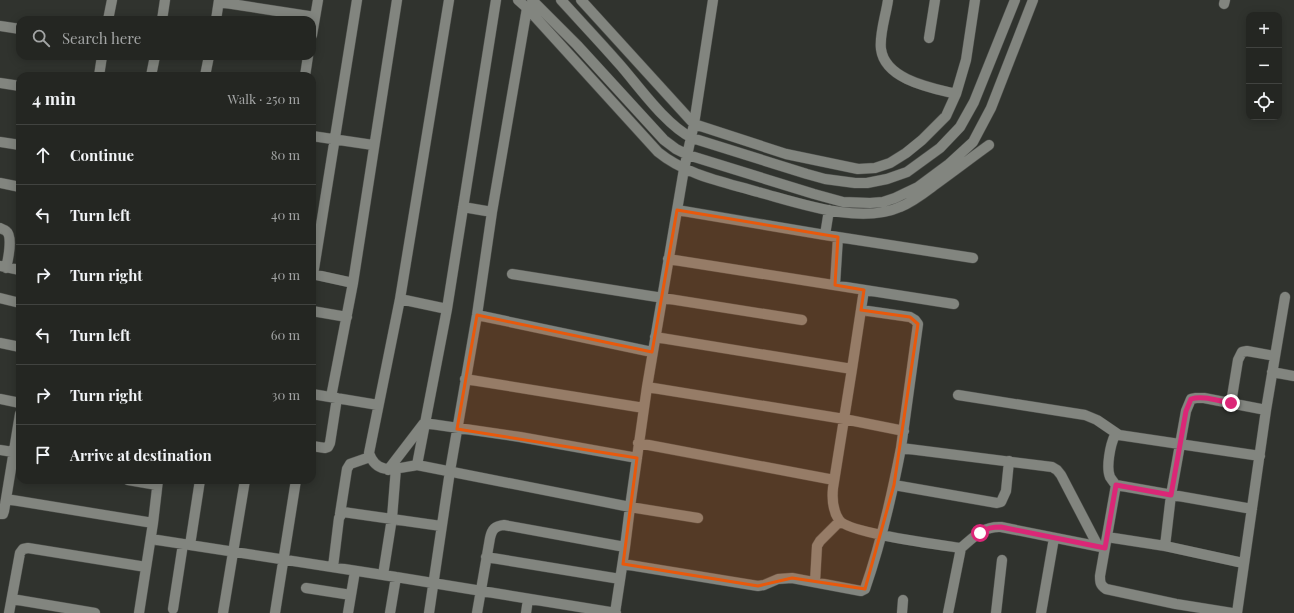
<!DOCTYPE html>
<meta charset="utf-8">
<style>
body{margin:0;font-family:"Playfair Display",serif;background:#30322f;color:#f1f3f6}
.controls{position:absolute;right:12px;top:12px;display:grid;overflow:hidden;border-radius:8px;box-shadow:0 2px 10px #0003}
.controls button{width:36px;height:36px;display:grid;place-items:center;padding:0;border:0;border-bottom:1px solid #414340;background:#242622;color:#f1f3f6;font:20px sans-serif}
.stop{position:absolute;width:12px;height:12px;margin:-9px;border:3px solid #db2777;border-radius:50%;background:#fff}
.stop.end{background:#db2777;border-color:#fff;box-shadow:0 1px 4px #0008}
.list{margin:0;padding:0;list-style:none}
h2{display:flex;justify-content:space-between;align-items:center;height:52px;margin:0;padding:0 16px;font-size:17px}
h2 small{font-size:13px;font-weight:400;color:#a3a5a5}
.list li{display:grid;grid-template-columns:26px 1fr auto;gap:12px;align-items:center;box-sizing:border-box;height:60px;padding:0 16px;border-top:1px solid #414340}
.list b{display:block;font-size:15px;white-space:nowrap}
.list em{font-size:13px;font-style:normal;color:#a3a5a5}
.icon{flex:none;width:22px;height:22px;fill:none;stroke:currentColor;stroke-width:2;stroke-linecap:round;stroke-linejoin:round}
.map{position:relative;flex:none;width:1294px;height:613px;overflow:hidden}
.search{position:absolute;background:#242622;box-shadow:0 2px 10px #0003;left:16px;top:16px;width:300px;height:44px;display:flex;align-items:center;gap:10px;box-sizing:border-box;padding:0 14px;border-radius:12px;color:#a3a5a5;font-size:15px}
.panel{position:absolute;background:#242622;box-shadow:0 2px 10px #0003;left:16px;top:72px;width:300px;height:412px;border-radius:12px}
.map>svg:first-child{display:block}
.lines{fill:none;stroke-linecap:round;stroke-linejoin:round}
.minor-casing{stroke:#4f514d;stroke-width:11}
.minor{stroke:#82857f;stroke-width:10}
.route{stroke:#db2777;stroke-width:5}
.marked{fill:#e8590c;fill-opacity:0.2;stroke:#e8590c;stroke-width:3;stroke-linejoin:round}
</style>
<div class="map">
<svg width="1294" height="613" viewBox="0 0 1294 613">
<rect width="100%" height="100%" fill="#30332e"/>
<g class="lines">
<g class="minor-casing">
<path id="minor" d="M496,0L447,309L417,465L630,507L698,518
M518,0L527,8L658,152C686,175 724,182 758,192C799,203 860,225 900,207C913,202 924,193 936,184C954,171 971,158 989,145
M532,0L577,45L664,140L676,149L688,155L814,194L843,202L870,203L883,202L895,198L918,187L949,164L973,142L991,108L1033,0
M561,0C581,22 601,43 621,66C640,88 666,125 692,138L807,174L825,179L855,183H867L887,179L907,172L940,148L960,127L974,102L1015,0
M581,0L694,124L786,154L858,169L875,168L890,163L906,153L922,140L946,116L956,94L966,60L975,0
M888,0C886,15 879,35 881,49C885,80 932,88 956,94
M219,2L315,17
M1224,4L1225,0
M108,20L112,0
M162,20L165,0
M216,20L219,0
M0,26L20,29
M312,35L318,0
M929,38L935,0
M99,76L102,56
M151,76L155,56
M205,76L209,56
M305,76L308,56
M0,83L20,86
M312,136L373,145
M0,142L20,145
M0,183L20,187
M463,207L492,212
M677,210L825,235L973,258
M0,228C1,229 6,230 6,231C13,236 8,260 6,268
M825,235L829,210
M668,259L954,304
M0,266L20,270
M312,274L353,283
M512,274L802,320
M313,275L357,0
M835,285L838,237
M0,298L20,303
M400,299L447,309
M861,310L910,317L915,320L918,324L901,448L1052,467L1057,470L1061,475L1098,546
M312,311L347,317
M477,315L652,352
M655,337L852,369L833,488C832,498 833,511 839,520C848,533 941,545 961,548
M0,343L20,347
M852,369L864,290
M1272,372L1294,376
M465,379L644,408
M647,387L844,419L904,431
M312,394L378,405
M958,395L1085,415L1097,420L1119,435
M331,397L353,283L397,0
M0,399L20,403
M1231,403L1238,360L1242,352L1247,351L1275,356
M638,443L834,480
M312,446L325,448L328,447L330,443L337,398
M0,450L13,452
M417,465C398,468 377,477 369,453L400,299L449,0
M388,470L424,423L520,437L637,458
M128,480L157,485
M894,485L997,503L1001,502L1006,491L1009,461
M1116,485L1252,509
M6,499L153,523
M0,514H3L4,511L20,414
M340,514L347,469L350,464L370,457
M1107,537L1165,546
M151,539L396,577L616,613
M190,545L200,480
M486,557L620,579
M1243,563L1165,546L1171,495L1186,411L1191,399L1196,398H1204L1266,410
M623,564L758,586L764,585L778,579L792,578L861,591L865,589C881,543 892,495 901,448
M333,567L339,518L343,512L441,526
M383,575L392,518L396,468
M815,582L817,546L820,541L840,521
M306,588L351,595
M12,599L95,613
M173,609L183,544
M9,613L20,553L23,549L28,548L146,567
M139,613L153,523L158,480
M223,613L245,480
M275,613L296,480
M348,613L355,571
M390,613L396,577
M429,613L450,471L477,315L492,212L527,8
M477,613L490,538C492,529 495,526 504,525L625,547
M526,613L528,599
M615,613L625,547L630,507L647,387L684,169L694,124L713,0
M902,613L903,600
M948,613L961,548C974,537 983,526 1001,527L1101,547
M996,613L1002,560
M1041,613L1054,538
M1232,613L1176,604L1106,589C1100,585 1100,582 1100,576L1116,485C1114,483 1112,480 1110,477C1106,468 1110,445 1115,435H1119L1260,456
M1237,613L1266,410L1285,297"/>
</g>
<use href="#minor" class="minor"/>
</g>
<g class="lines">
<path class="route" d="M980,533C987,528 992,527 1001,527L1105,548L1116,485L1171,495L1186,411L1191,399C1203,395 1218,401 1231,403"/>
</g>
<path class="marked" d="M677,210L838,237L835,285L864,290L861,310L910,317L918,324L894,485L865,589L792,578L758,586L623,564L637,458L457,429L477,315L652,352Z"/>
</svg>
<div class="controls">
<button>+</button>
<button>−</button>
<button><svg class="icon" aria-label="locate" viewBox="0 0 24 24"><circle cx="12" cy="12" r="6"/><path d="M12 2v4M12 18v4M2 12h4M18 12h4"/></svg></button>
</div>
<div class="stop" style="left:980px;top:533px"></div>
<div class="stop end" style="left:1231px;top:403px"></div>
<div class="search"><svg class="icon" aria-label="search" viewBox="0 0 24 24"><circle cx="10" cy="10" r="6"/><path d="M15 15l6 6"/></svg>Search here</div>
<section class="panel">
<h2>4 min<small>Walk · 250 m</small></h2>
<ul class="list">
<li><svg class="icon" aria-label="ahead" viewBox="0 0 24 24"><path d="M12 20V5M6 11l6-6 6 6"/></svg><div><b>Continue</b></div><em>80 m</em></li>
<li><svg class="icon" aria-label="left" viewBox="0 0 24 24"><path d="M17 20v-9H6M10 6l-5 5 5 5"/></svg><div><b>Turn left</b></div><em>40 m</em></li>
<li><svg class="icon" aria-label="right" viewBox="0 0 24 24"><path d="M7 20v-9h11M14 6l5 5-5 5"/></svg><div><b>Turn right</b></div><em>40 m</em></li>
<li><svg class="icon" aria-label="left" viewBox="0 0 24 24"><path d="M17 20v-9H6M10 6l-5 5 5 5"/></svg><div><b>Turn left</b></div><em>60 m</em></li>
<li><svg class="icon" aria-label="right" viewBox="0 0 24 24"><path d="M7 20v-9h11M14 6l5 5-5 5"/></svg><div><b>Turn right</b></div><em>30 m</em></li>
<li><svg class="icon" aria-label="arrive" viewBox="0 0 24 24"><path d="M6 21V4h12l-3 4 3 4H6"/></svg><div><b>Arrive at destination</b></div></li>
</ul>
</section>
</div>
